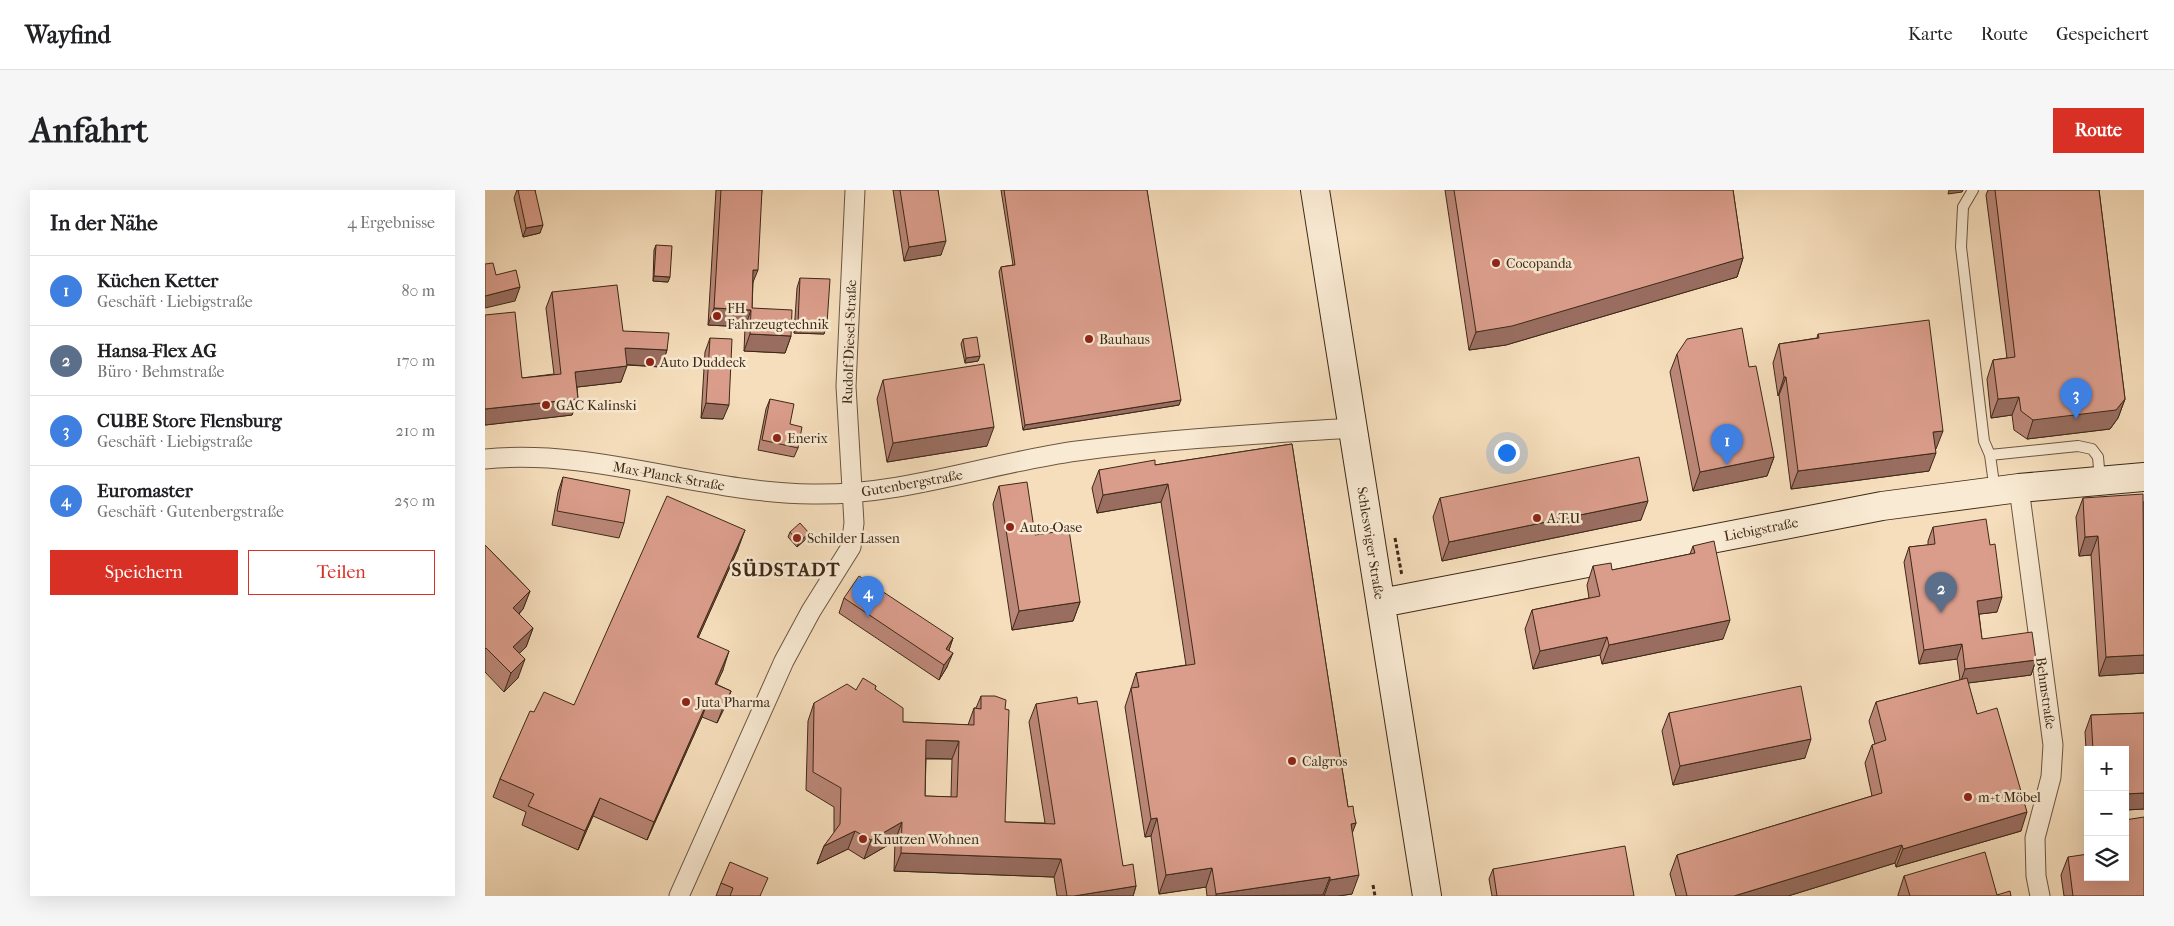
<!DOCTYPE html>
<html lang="de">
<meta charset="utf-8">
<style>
body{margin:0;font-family:"IM FELL French Canon",serif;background:#f6f6f6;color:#202124}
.controls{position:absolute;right:15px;bottom:15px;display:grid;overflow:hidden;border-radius:0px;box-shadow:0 5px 20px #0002}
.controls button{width:45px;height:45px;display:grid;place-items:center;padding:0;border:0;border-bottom:1px solid #e0e0e0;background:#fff;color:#202124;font:25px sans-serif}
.you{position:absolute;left:1021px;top:262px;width:18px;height:18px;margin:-12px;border:4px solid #fff;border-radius:50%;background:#1a73e8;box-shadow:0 0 0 8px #1a73e833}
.badge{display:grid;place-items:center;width:32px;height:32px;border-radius:50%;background:#d93025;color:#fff;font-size:16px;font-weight:700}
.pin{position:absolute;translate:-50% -41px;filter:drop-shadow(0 1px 2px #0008)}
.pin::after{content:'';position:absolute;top:26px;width:18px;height:15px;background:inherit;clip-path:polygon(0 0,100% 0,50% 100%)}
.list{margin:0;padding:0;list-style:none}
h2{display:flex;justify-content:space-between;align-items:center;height:65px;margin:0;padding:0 20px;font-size:21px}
h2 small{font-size:16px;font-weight:400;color:#757577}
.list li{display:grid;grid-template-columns:32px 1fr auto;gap:15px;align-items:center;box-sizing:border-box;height:70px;padding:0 20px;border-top:1px solid #e0e0e0}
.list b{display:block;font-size:19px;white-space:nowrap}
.list p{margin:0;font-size:16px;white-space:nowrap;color:#757577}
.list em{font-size:16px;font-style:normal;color:#757577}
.actions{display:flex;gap:10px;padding:15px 20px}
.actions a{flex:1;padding:11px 0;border:1px solid #d93025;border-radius:0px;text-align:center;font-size:18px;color:#d93025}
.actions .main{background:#d93025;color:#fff}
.icon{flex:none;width:28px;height:28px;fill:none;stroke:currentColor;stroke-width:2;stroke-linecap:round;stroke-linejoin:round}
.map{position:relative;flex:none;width:1659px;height:706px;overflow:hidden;border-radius:0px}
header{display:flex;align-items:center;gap:30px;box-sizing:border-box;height:70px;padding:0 25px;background:#fff;border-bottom:1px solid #e0e0e0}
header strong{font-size:24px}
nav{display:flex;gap:28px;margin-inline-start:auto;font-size:18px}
.intro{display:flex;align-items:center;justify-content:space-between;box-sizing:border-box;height:120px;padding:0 30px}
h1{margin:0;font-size:35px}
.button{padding:12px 22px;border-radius:0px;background:#d93025;color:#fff;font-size:18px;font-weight:700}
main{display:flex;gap:30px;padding:0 30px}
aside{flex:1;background:#fff;border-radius:0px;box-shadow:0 5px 20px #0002}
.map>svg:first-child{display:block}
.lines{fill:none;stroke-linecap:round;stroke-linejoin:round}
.lane-casing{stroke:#6b5640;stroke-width:12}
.street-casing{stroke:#6b5640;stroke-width:21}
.secondary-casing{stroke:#3d2917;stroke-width:30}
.path{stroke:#3d2917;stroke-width:3;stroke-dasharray:4 2.5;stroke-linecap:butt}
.lane{stroke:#f9ead3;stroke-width:10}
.street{stroke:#f9ead3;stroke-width:19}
.secondary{stroke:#f9ead3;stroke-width:28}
.wall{fill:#bb8778;stroke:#3d2917;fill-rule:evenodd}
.shaded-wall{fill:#996e61;stroke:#3d2917}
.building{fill:#da9d8b;stroke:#3d2917;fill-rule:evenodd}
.poi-dot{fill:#8f2418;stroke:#f9ead3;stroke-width:2}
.labels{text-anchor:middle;stroke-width:5;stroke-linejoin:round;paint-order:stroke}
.poi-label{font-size:14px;fill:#3d2917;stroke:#f9ead3;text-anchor:start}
.street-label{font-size:14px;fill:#3d2917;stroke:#f9ead3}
.district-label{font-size:19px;font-weight:bold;letter-spacing:1px;fill:#3d2917;stroke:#f9ead3}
</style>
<header>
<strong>Wayfind</strong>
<nav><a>Karte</a><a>Route</a><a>Gespeichert</a></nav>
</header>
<div class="intro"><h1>Anfahrt</h1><a class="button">Route</a></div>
<main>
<aside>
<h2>In der Nähe<small>4 Ergebnisse</small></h2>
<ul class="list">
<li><span class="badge" style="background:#3f7fe0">1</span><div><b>Küchen Ketter</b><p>Geschäft · Liebigstraße</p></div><em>80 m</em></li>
<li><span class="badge" style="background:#5c6f8a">2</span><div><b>Hansa-Flex AG</b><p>Büro · Behmstraße</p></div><em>170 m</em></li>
<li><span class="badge" style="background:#3f7fe0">3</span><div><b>CUBE Store Flensburg</b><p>Geschäft · Liebigstraße</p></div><em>210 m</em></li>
<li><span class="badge" style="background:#3f7fe0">4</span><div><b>Euromaster</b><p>Geschäft · Gutenbergstraße</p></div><em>250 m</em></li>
</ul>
<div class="actions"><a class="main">Speichern</a><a>Teilen</a></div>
</aside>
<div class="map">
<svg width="1659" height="706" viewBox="0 0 1659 706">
<rect width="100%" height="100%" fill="#f6debc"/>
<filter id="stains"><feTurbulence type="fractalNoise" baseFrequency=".004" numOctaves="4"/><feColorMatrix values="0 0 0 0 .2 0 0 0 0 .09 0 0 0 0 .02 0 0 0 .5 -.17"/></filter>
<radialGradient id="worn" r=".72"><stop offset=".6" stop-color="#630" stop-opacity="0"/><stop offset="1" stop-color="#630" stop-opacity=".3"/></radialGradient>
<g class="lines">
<g class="lane-casing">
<path id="lane" d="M1488,0L1478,17L1476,57L1499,251L1505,265
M1510,301L1505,265L1593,256L1607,259L1613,267L1615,290"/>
</g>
<g class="street-casing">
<path id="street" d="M0,269C111,258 217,303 327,304C418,306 503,273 592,261C683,249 776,244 868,238
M1534,298L1568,555L1566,587L1550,648L1551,686L1555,706
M194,706L299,471L326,421L366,357L369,333L361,196L370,0"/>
</g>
<g class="secondary-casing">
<path id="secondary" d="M830,0L942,706
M896,413L1397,316L1534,298L1659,287"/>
</g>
<path class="path" d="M910,348L917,386
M888,695L890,706"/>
<use href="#lane" class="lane"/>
<use href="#street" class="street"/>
<use href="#secondary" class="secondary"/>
</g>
<path class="wall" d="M32,0H50L55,43L38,47L29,8Z
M231,0H277L268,93L267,118L306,146L300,163L259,161L260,137L223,135Z
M408,0H453L456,65L419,71Z
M516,0H662L694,215L538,240L514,82L516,77L528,75Z
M960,0H1248L1258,68L1252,87L1021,155L984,160Z
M1503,0H1614L1640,209L1633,228L1625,239L1542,249L1529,240L1527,225L1506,228L1502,189L1508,170L1522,168L1501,5Z
M171,55L183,92L168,91L169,60Z
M315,88L342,134L339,144L309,143L312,98Z
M67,102L138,141L182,160L176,177L141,175L136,192L92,197L93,209L87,225L0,235V125L37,188L69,184L61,118Z
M1333,144L1451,259L1450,260L1444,281L1306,299L1294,205L1293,206L1288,173L1294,154L1332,148Z
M225,148L238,229L216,228L220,162Z
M478,149L495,166L493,171L480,173L476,154Z
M1192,164L1289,267L1282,286L1208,301L1185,182Z
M398,190L502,256L402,272L392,209Z
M285,209L305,234L313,258L309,267L273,260L281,219Z
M807,254L863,617L871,633L867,642V704L853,706H722L721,697L674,704L666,646L660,647L640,517L651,483L701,475L676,312L612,323L607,298L614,280L670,275Z
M78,287L139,333L134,348L67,335L73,302Z
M514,296L550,345L595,412L588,431L527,440L508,314Z
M955,308L1156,330L957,371L948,327Z
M1598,308L1659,312V483L1614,486L1606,365L1594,366L1591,327Z
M1448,337L1512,422L1494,424L1497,449L1551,470L1546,485L1483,493L1492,524L1536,641L1411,677L1410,673L1303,706H1191L1185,684L1192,665L1387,606L1380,573L1387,555L1390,554L1384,531L1391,512L1475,490L1472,469L1434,474L1419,372L1424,357L1443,355V351Z
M305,342L324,343L322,348L312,357L303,347Z
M0,355L45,401L38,419L34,424L48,438L41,457L34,463L33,488L19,502L0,482Z
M1208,356L1238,449L1117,474L1115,465L1048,479L1040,439L1047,420L1104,408L1102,395L1108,376L1127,380L1205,364Z
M253,359L213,448L238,480L231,494L246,501L232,533L217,527L162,650L108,626L93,660L37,635L41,622L8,607L15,589L49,522L89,515Z
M359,408L468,448L464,460L462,477L454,490L354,423Z
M391,496L390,499L418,532L483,535L489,518H491L496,506L520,632L560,633L544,532L551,514H593L638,676L651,696L648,706H572L569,687L409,681L410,651L379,669L363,659L332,674L339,656L349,643V617L321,600L323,531L329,513L371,500ZM441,569H467L466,607L440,606Z
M1184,523L1320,568L1188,595L1177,541Z
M1659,523V619L1640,620V560H1603V592L1600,542L1606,525Z
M1583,667L1659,706H1579L1576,685Z
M1008,679L1149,706H1007L1004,689Z
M1419,686L1512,705L1526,706H1413V705Z
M236,693L276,706H231Z"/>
<path class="shaded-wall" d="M1464,0H1478L1477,2L1463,4Z
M58,35L55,43L38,47L41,38Z
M461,51L456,65L419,71L424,57Z
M1258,68L1252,87L1021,155L984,160L991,142Z
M268,80H273L266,97Z
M169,86L185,87L183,92L168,91Z
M35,97L30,111L0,118V106Z
M229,118L266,120L260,137L223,135Z
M313,133L342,134L339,144L309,143Z
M265,144L306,146L300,163L259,161Z
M140,158L182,160L176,177L134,174Z
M495,166L493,171L480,173L481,168Z
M142,176L136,192L84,198L90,182Z
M1299,187H1301L1294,205L1293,206Z
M1534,207L1527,225L1506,228L1513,209Z
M93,209L87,225L0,235V219Z
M1640,209L1633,228L1625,239L1542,249L1548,230Z
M696,210L694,215L538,240L540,235Z
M221,213L244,215L238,229L216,228Z
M509,237L502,256L402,272L408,253Z
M1458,241L1451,259L1441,261L1448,242Z
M1451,263L1444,281L1306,299L1313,281Z
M1289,267L1282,286L1208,301L1215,282Z
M683,294L676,312L612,323L618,305Z
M1163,311L1156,330L957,371L964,352Z
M260,340L253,359L205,466L212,447Z
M324,343L322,348L312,357L314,352Z
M1613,346L1606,365L1594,366L1600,347Z
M45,401L38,419L21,436L28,418Z
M1517,407L1512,422L1487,425L1492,411Z
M595,412L588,431L527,440L534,421Z
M1245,430L1238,449L1117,474L1124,455Z
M48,438L41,457L21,476L28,457Z
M1122,447L1115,465L1048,479L1055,461Z
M468,448L463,463L461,459Z
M1477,454L1472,469L1434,474L1439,460Z
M244,461L238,480L225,509L230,494Z
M468,463L462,477L454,490L459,475Z
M1659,465V483L1614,486L1621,467Z
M40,469L33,488L19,502L26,483Z
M1551,470L1546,485L1475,494L1480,479Z
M246,501L239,519L232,533L239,515Z
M224,508L217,527L162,650L169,632Z
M1326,549L1320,568L1188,595L1195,576Z
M441,550L474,551L467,569L435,568Z
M1659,603V619L1640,620V604Z
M115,608L108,626L93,660L100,641Z
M1542,622L1536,641L1411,677L1418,659Z
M672,628L666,646L660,647L666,629Z
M417,632L410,651L379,669L386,650Z
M871,633L864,652L866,634Z
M370,641L363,659L332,674L339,656Z
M1417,655L1410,673L1303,706H1249Z
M416,663L576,669L569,687L409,681Z
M727,678L721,697L674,704L681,685Z
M874,685L867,704L853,706H839L845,690Z
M845,687L838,705L731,706V704Z
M651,696L648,706H589Z"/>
<path class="building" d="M33,0H50L58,35L41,38Z
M236,0H277L273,80H268L267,118L307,120L306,146L265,144L266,120L229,118Z
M415,0H453L461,51L424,57Z
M519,0H662L696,210L540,235L516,77L530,75Z
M969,0H1248L1258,68L1027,136L991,142Z
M1510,0H1614L1640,209L1631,220L1548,230L1536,221L1534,207L1513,209L1508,170L1530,167Z
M171,55L187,56L185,87L169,86Z
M8,73L11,85L31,80L35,97L0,106V74Z
M315,88L345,89L342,134L313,133Z
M132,95L138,141L184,143L182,160L140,158L142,176L90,182L93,209L0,219V125L30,122L37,188L76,184L67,102Z
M1444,130L1458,241L1448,242L1451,263L1313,281L1301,187H1299L1294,154L1334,148L1333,144Z
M1257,138L1264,177L1271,176L1289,267L1215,282L1192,164L1202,149Z
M492,147L495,166L481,168L478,149Z
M225,148L247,149L244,215L221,213Z
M499,174L509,237L408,253L398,190Z
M285,209L309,214L305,234L317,237L313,258L277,250Z
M807,254L863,617L868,616L869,624L871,633L866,634L874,685L845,690V687L731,704L727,678L681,685L672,628L666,629L646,498L654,497L651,483L710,474L683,294L618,305L614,280L670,270V275Z
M1154,267L1163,311L964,352L955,308Z
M78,287L145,300L139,333L72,321Z
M542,292L550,345L584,340L595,412L534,421L514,296Z
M1658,304L1659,465L1621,467L1613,346L1600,347L1598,308Z
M182,306L260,340L212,447L244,461L230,494L246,501L239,515L224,508L169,632L115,608L100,641L43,616L49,604L15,589L45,521L49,522L59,502L89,515Z
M1501,329L1505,355L1510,354L1517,407L1492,411L1497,449L1547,442L1551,470L1480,479L1477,454L1439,460L1424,357L1450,354L1448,337Z
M315,333L324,343L314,352L305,342Z
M1229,351L1245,430L1124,455L1122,447L1055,461L1047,420L1115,406L1108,376L1126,373L1127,380L1210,363L1208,356Z
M0,355L45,401L28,418L48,438L28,457L40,469L26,483L1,458L0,459Z
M374,386L468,448L461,459L468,463L459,475L359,408Z
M378,488L391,496L390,499L418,518V532L489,535V518L496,519V506H510L521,510L520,519L524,520L520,632L570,634L551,514L592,507L593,514L612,511L638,676L648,674L651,696L589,706H582L576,669L416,663L417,632L386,650L370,641L339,656L355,634L356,598L328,582L329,513L362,494L371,500ZM441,550L474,551L472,607L440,606Z
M1482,488L1492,524L1512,518L1542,622L1418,659L1417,655L1249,706H1202L1192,665L1397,603L1387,555L1401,550L1391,512Z
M1316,496L1326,549L1195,576L1184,523Z
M1659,523V603L1640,604V560H1608L1606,525Z
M1659,627V706H1588L1583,667L1603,664V687H1640V630Z
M1140,656L1149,706H1012L1008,679Z
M1500,662L1512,705L1525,701L1526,706H1425L1419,686Z
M245,672L283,688L275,706H245L248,698L236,693Z"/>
<g class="poi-dot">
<circle cx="1011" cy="73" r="5"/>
<circle cx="232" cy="126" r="5"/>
<circle cx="604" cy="149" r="5"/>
<circle cx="165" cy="172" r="5"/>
<circle cx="61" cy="215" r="5"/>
<circle cx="292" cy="248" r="5"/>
<circle cx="1052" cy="328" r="5"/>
<circle cx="525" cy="337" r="5"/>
<circle cx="312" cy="348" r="5"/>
<circle cx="201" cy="512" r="5"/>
<circle cx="807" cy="571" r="5"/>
<circle cx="1483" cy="607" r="5"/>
<circle cx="378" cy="649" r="5"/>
</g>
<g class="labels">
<g class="poi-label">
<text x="1021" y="78">Cocopanda</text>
<text x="242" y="123">FH<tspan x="242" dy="16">Fahrzeugtechnik</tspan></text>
<text x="614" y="154">Bauhaus</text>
<text x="175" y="177">Auto Duddeck</text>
<text x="71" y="220">GAC Kalinski</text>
<text x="302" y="253">Enerix</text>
<text x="1062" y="333">A.T.U</text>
<text x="535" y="342">Auto-Oase</text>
<text x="322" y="353">Schilder Lassen</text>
<text x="211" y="517">Juta Pharma</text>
<text x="817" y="576">Calgros</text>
<text x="1493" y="612">m+t Möbel</text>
<text x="388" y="654">Knutzen Wohnen</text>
</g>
<g class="street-label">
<text transform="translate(364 152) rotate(-88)" y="5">Rudolf-Diesel-Straße</text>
<text transform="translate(184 286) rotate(10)" y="5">Max-Planck-Straße</text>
<text transform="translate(427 293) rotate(-10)" y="5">Gutenbergstraße</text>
<text transform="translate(1276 339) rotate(-11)" y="5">Liebigstraße</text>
<text transform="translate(886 353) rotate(81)" y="5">Schleswiger Straße</text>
<text transform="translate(1561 503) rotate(82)" y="5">Behmstraße</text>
</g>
<g class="district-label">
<text x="301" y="386">SÜDSTADT</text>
</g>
</g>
<rect width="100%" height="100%" filter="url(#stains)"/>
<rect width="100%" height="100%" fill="url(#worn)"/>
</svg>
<div class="controls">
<button>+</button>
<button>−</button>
<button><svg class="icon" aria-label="layers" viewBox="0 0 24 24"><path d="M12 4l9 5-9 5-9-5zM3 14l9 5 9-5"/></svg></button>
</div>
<div class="you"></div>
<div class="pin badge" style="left:1242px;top:275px;background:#3f7fe0">1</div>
<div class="pin badge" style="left:1456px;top:423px;background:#5c6f8a">2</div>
<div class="pin badge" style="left:1591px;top:229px;background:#3f7fe0">3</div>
<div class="pin badge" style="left:383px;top:427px;background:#3f7fe0">4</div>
</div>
</main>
